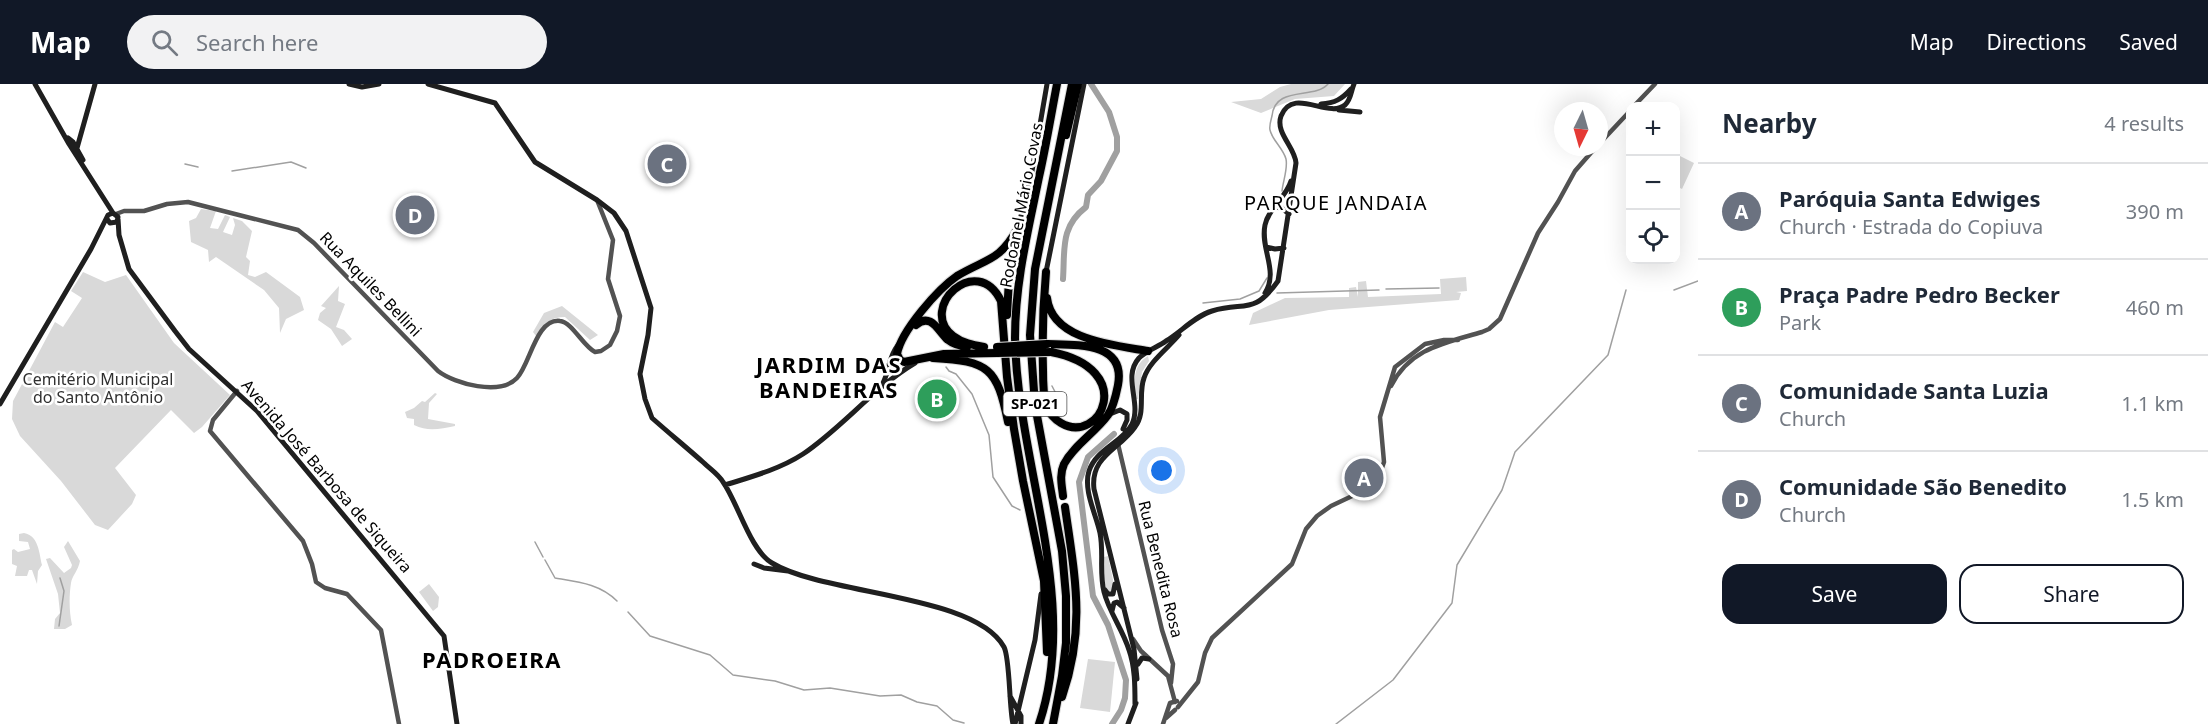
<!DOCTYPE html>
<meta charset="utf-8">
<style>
body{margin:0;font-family:"Noto Sans",sans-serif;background:#f2f2f3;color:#1f2937}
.controls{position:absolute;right:18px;top:18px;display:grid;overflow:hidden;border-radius:12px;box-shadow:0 6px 24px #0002}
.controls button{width:54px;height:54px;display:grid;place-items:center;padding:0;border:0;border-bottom:2px solid #e0e1e3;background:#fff;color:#1f2937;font:30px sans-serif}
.compass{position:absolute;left:1554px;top:18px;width:54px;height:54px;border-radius:50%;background:#fff;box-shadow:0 6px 24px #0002;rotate:185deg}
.you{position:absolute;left:1162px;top:387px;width:21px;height:21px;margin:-15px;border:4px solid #fff;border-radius:50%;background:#1a73e8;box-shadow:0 0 0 9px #1a73e833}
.badge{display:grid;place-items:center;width:39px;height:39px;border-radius:50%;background:#111827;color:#fff;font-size:20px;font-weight:700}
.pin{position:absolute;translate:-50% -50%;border:3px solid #fff;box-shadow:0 2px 6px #0006}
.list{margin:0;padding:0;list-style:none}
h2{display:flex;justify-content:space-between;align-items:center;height:78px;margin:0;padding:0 24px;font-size:26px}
h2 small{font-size:20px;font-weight:400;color:#747a83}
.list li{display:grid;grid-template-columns:39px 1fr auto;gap:18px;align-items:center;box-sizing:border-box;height:96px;padding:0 24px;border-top:2px solid #e0e1e3}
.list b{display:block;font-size:22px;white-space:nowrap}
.list p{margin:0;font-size:20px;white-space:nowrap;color:#747a83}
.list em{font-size:20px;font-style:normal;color:#747a83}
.actions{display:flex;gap:12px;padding:18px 24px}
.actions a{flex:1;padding:14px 0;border:2px solid #111827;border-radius:18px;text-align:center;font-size:21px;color:#111827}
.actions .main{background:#111827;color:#fff}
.icon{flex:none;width:33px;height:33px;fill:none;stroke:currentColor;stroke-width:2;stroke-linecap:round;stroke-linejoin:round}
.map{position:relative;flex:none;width:1698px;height:640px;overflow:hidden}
header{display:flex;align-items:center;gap:36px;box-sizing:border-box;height:84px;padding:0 30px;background:#111827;color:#fff}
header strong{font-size:28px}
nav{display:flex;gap:33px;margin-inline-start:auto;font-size:21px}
.search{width:420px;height:54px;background:#f2f2f3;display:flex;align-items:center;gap:15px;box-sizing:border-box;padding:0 21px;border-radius:33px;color:#747a83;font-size:22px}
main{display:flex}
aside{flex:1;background:#fff}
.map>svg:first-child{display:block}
.green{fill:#d9d9d9}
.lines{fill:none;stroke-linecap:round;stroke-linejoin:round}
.stream{stroke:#a0a0a0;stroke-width:1.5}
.river{stroke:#a0a0a0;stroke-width:6}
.motorway-casing{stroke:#dbdbdb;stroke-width:10}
.tertiary{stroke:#525252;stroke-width:4.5}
.secondary{stroke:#1f1f1f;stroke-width:5}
.motorway{stroke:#000;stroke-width:8}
.motorway-bridge-casing{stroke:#dbdbdb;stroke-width:10;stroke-linecap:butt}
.motorway-bridge{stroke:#000;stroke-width:8}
.labels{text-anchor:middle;stroke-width:5;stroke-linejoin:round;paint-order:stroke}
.shield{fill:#fff;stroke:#4c4c4c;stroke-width:1.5}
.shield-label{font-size:15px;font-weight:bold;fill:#000}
.street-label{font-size:16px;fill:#000;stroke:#fff}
.park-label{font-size:16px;fill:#303030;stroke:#fff}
.quarter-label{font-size:20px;letter-spacing:1.5px;fill:#000;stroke:#fff}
.district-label{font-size:22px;font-weight:bold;letter-spacing:1.5px;fill:#000;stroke:#fff}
</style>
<header>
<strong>Map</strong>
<div class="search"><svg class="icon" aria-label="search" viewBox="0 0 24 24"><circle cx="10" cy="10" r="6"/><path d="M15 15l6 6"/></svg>Search here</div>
<nav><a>Map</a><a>Directions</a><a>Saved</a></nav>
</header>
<main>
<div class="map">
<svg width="1698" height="640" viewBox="0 0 1698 640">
<rect width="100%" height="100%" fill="#fff"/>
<path class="green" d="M1291,0H1345L1334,12L1295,15L1261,29L1231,18L1261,15L1280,3Z
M1678,71L1694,79L1682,105L1676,102V78Z
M201,125L216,127L210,144L218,145L225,131L230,133L223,148L232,151L235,141L233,134L242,137L252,147L246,173L250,177L248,191L255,193L266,188L300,213L304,226L286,235L280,249L279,224L264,206L216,173L209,178L208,166L191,158L189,137L196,134Z
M83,188L105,198L126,191L174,259L230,311L202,343L194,349L171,326L115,384L136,411L132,420L108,446L95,441L61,397L20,352L12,335L13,317L55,238L63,243L82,214L71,207Z
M1466,193L1467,207L1456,208L1461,209L1459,216L1329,226L1249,241L1253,229L1285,214L1349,213V204L1356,203L1358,213V198L1366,197L1368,213L1441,210L1440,195Z
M339,202L338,217L345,220L336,243L344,246L352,255L342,262L331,245L318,236L320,229L326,224L321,222Z
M562,222L598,251L590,256L565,233C550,233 544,240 536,252L533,248L544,229Z
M1148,272L1149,277L1142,288L1138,315H1136C1134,299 1132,281 1148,272Z
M939,298L943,299L948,319L930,330L926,318Z
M435,309L437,310L429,319L428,335L455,340V342C440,345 428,348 414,341V335L407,334L405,328L414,324L422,317L425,318Z
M24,449C39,452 39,469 42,481L38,487L37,500L32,486H29L27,492H15L17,482L12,480V466L14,465L18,468L30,465L28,458L19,457V450Z
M68,457L80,477C78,487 72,492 71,499C69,512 69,527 72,541L65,545H54L55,535L60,529L58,510L46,475L50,474L64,489L71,484L72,481L64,463Z
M1108,472L1113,496V507L1111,509L1107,507L1104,497V473Z
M429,500L439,513L438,523L433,527L419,508Z
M1088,575L1115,578L1110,628L1080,624Z"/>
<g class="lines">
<path class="stream" d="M185,80L198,83
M232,87L291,78L306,84
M1282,107C1283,97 1288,85 1286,75C1283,64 1272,56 1270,46C1269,42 1271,36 1272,32C1275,1 1314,16 1328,0
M1386,205L1439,204
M1674,206L1698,197
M1277,209L1379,206
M1203,219L1240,215L1259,207L1267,194
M946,283L949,287L956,290L972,310L989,351L993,393L1012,422L1020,426
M1052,302L1065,327
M535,458L543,473
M545,476L555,494C579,498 600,500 617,517
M628,528L650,552L710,571L733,591L775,597L804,606L830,604L880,612L901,611L917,618L937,622L953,636L964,639
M59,542L64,507L60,494
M1336,640L1393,596L1452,519L1457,481L1502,406L1515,368L1608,271L1626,206"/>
<path class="river" d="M1063,195C1065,165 1060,143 1086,123L1088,111L1101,97L1117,67V53L1109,28L1091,0
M1112,640L1121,626L1125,614L1126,596L1108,541L1093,512L1079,398L1088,373L1114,350"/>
<g class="motorway-casing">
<path id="motorway" d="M1066,51L1078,0
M1046,188C1043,221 1042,252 1043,285C1043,297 1043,310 1046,322C1049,329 1054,335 1061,339C1100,362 1139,285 1051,268
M1047,214C1052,256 1113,261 1148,267
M1007,231L1009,195L1017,151
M916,241C931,228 938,247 948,256C953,260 960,262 967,263
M1047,260C1077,261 1126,258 1118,301C1116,311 1114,322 1108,331C1095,349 1074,361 1064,380C1059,391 1062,402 1063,412
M984,263C973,261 962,259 953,252C917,224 977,167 1001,217L1007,293L1014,345L1023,397L1044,497L1047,568
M997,269L944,270L904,278L900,276L897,270C901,247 938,205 957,192C987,174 999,178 1018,144
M933,274C989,277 997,284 1008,338
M1062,613C1086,543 1075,494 1065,423
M1039,640C1081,516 1017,380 1015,254C1015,199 1028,147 1039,93C1046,62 1051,31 1057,0
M1053,640L1062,592L1066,559V512L1062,467L1035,321L1030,251L1035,185L1072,0"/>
</g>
<path class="tertiary" d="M1634,22L1655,0
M1599,60L1630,27
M116,130L124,127H144L167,120L188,118L298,146L314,159L438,287C455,300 500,312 517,294C530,281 536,234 560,237C572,238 583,262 595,268L601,267L610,261L617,247L620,232L608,195L613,156L597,116
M1391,302C1410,264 1445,259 1482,248L1489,245L1500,235L1538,149L1558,118L1575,87L1596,63
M237,307L213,336L210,347L303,457L312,480L316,498L325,504L347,510L381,546L399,640
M1118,360L1162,546L1173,580L1171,599
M1133,555L1141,567L1168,592L1175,618
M1178,623L1198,598L1205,569L1212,554L1292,480L1306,445L1317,432L1331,422L1367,405L1378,395L1384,378L1380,333L1395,283L1425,260L1444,256H1458
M1166,634L1175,626
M1163,640L1170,619L1177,617"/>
<path class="secondary" d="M35,0L69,60L113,129
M349,0L362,3L379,0
M428,0L495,19L535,78L597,116L614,129L626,147L651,224L648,251L640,290L645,315L652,334C669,349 687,364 704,379C710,385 718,390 723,398C738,419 750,466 772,479C824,511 975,510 1004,563C1010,574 1009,622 1013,640
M1321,20C1335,19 1342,15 1351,5
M1339,26L1360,28
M68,54L73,58L83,76
M77,64L95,0
M1274,123L1282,124L1289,130
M118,135L119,151L129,185L175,247L189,265L257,327L444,552L457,640
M1018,144L1032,87L1047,0
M1266,163L1275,165L1284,164
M1046,188L1084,0
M1265,209C1279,187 1260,165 1265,141C1269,123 1286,114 1291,97
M882,301C890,287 887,275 898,261
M0,320L91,165L108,131L113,129L118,133L117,138L110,139L107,135
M1110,330L1120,326L1127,330V336L1123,345
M725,401C751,393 780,385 803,370C843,343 873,304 915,279
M754,480L764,484L788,487
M1105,506L1108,510H1113L1115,500
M1112,527L1114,519L1117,518L1124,524
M1138,580L1142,574L1149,575
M1137,595L1134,565L1094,405C1090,372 1119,366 1135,343C1146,329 1138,310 1144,294C1149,278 1168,264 1179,251
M1010,612L1021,632V640
M1135,620C1135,602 1135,583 1129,566C1123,546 1109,528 1104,508C1099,488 1104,469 1100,449C1096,430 1083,406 1089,387C1096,365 1123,358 1132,340C1142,319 1122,293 1139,274C1147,266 1158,263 1166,257C1181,248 1195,232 1212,227C1245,217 1253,232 1278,197L1296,79C1295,63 1275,49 1281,32C1293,2 1328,35 1345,21C1351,16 1351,7 1354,0
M1015,640L1035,556L1041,510
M1128,640L1136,619"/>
<use href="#motorway" class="motorway"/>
<g class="motorway-bridge-casing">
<path id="motorway-bridge" d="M997,263L1047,260
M997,269L1051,268"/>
</g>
<use href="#motorway-bridge" class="motorway-bridge"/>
</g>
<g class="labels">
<rect class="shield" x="1003.5" y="308" width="63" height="24" rx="4.5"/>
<g class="shield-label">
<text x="1035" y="325">SP-021</text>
</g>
<g class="street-label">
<text transform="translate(1021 121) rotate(-79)" y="6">Rodoanel Mário Covas</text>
<text transform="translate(371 200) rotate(46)" y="6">Rua Aquiles Bellini</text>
<text transform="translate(327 392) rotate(49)" y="6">Avenida José Barbosa de Siqueira</text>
<text transform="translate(1161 485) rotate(76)" y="6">Rua Benedita Rosa</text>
</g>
<g class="park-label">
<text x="98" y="301">Cemitério Municipal<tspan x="98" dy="18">do Santo Antônio</tspan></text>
</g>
<g class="quarter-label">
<text x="1336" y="126">PARQUE JANDAIA</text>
</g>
<g class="district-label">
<text x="829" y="289">JARDIM DAS<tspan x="829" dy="25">BANDEIRAS</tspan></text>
<text x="492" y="584">PADROEIRA</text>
</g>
</g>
</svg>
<div class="controls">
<button>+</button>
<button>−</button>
<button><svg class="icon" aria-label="locate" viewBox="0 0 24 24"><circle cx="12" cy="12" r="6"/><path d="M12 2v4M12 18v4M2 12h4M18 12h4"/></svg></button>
</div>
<svg class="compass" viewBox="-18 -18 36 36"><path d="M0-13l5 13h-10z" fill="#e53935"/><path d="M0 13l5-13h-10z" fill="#747a83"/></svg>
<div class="you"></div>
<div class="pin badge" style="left:1364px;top:394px;background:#6b7280">A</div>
<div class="pin badge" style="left:937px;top:315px;background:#2e9e5b">B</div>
<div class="pin badge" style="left:667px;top:80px;background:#6b7280">C</div>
<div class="pin badge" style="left:415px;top:131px;background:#6b7280">D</div>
</div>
<aside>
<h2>Nearby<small>4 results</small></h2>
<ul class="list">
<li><span class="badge" style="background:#6b7280">A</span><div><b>Paróquia Santa Edwiges</b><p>Church · Estrada do Copiuva</p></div><em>390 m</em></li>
<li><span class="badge" style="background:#2e9e5b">B</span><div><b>Praça Padre Pedro Becker</b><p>Park</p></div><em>460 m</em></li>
<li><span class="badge" style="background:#6b7280">C</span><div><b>Comunidade Santa Luzia</b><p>Church</p></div><em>1.1 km</em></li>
<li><span class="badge" style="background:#6b7280">D</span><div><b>Comunidade São Benedito</b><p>Church</p></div><em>1.5 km</em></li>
</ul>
<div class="actions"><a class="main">Save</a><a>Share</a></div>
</aside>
</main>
